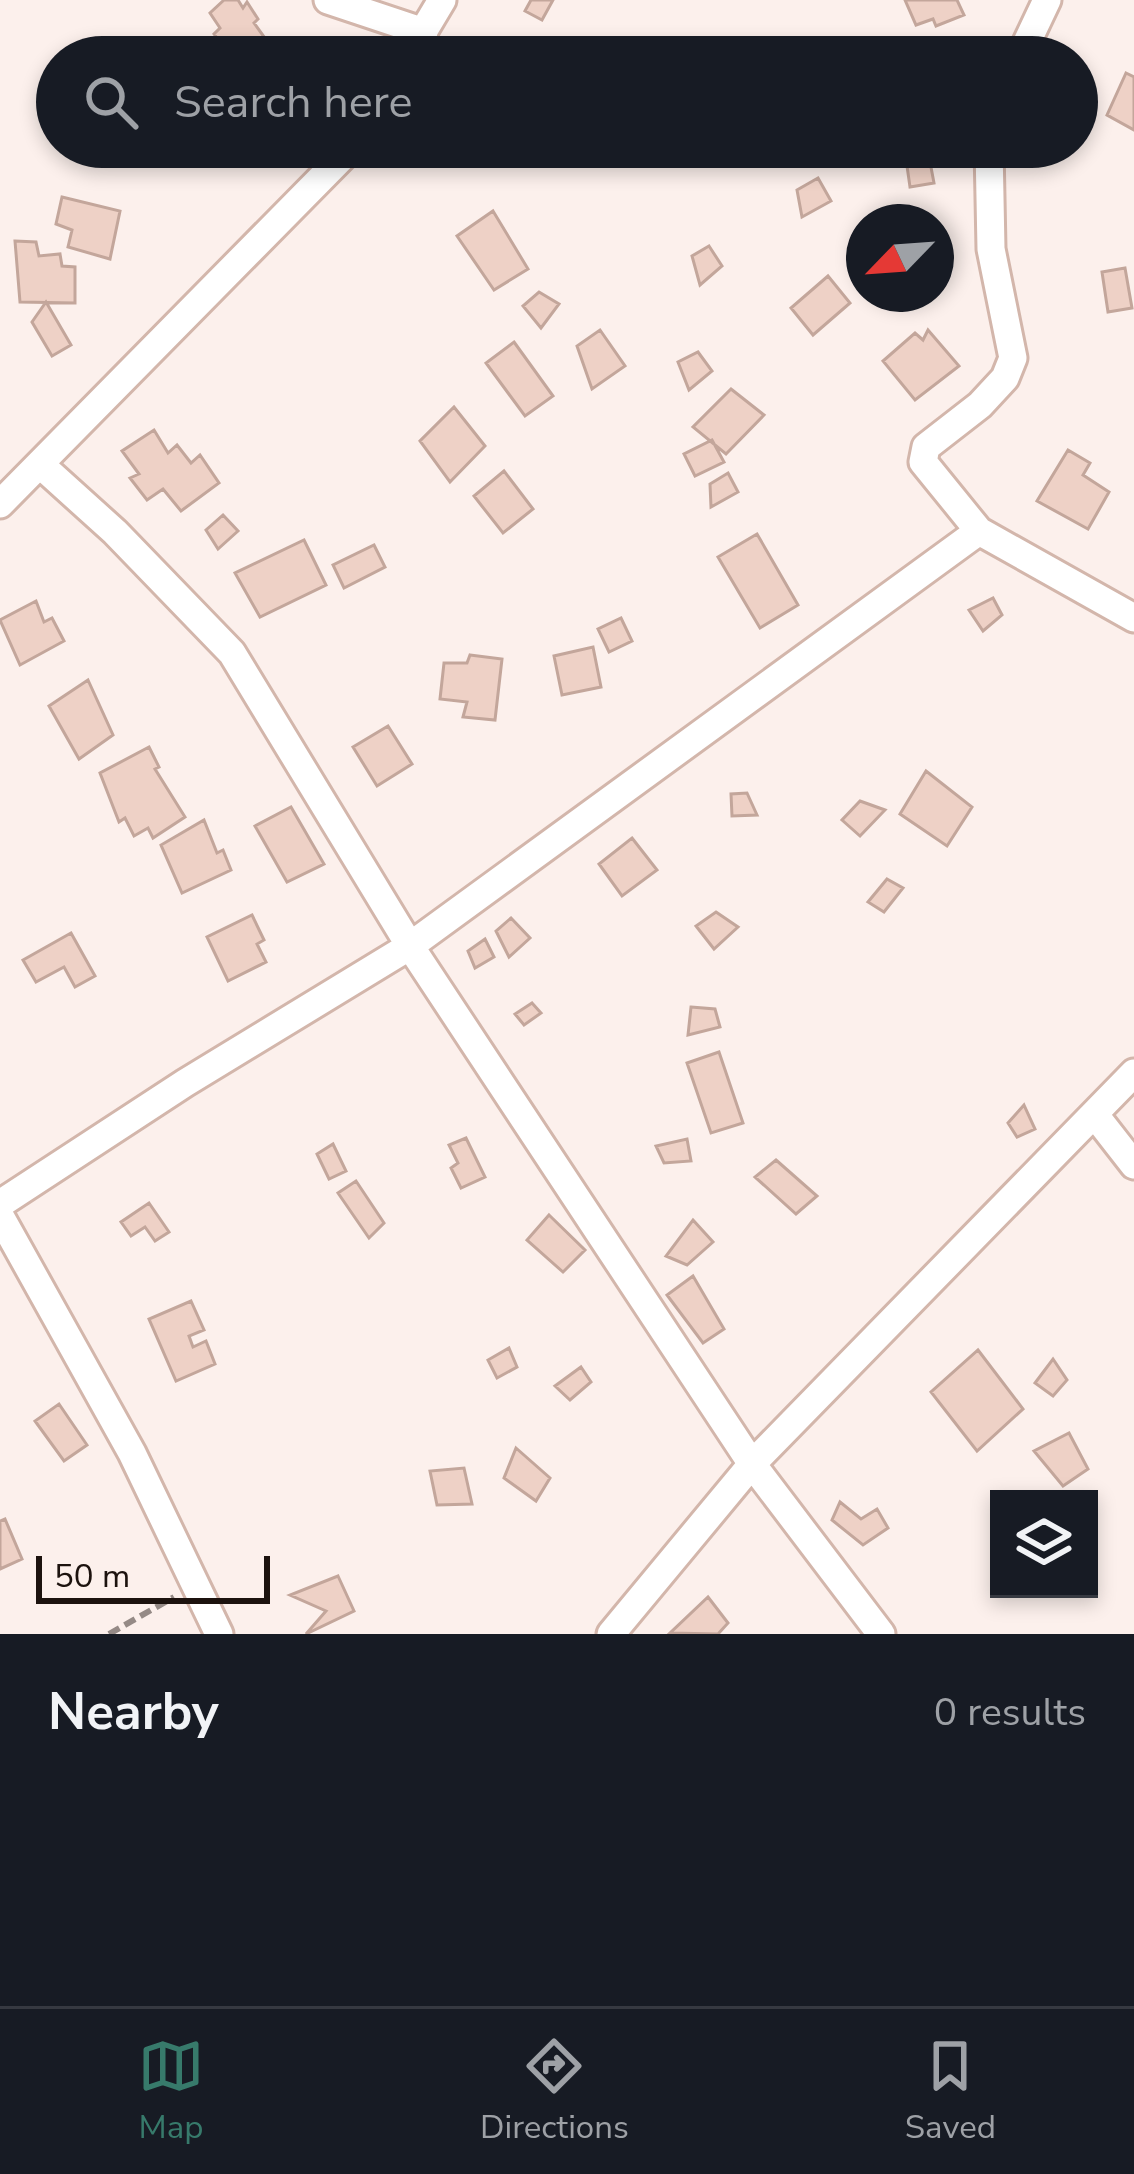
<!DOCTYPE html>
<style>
body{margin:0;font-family:"Nunito Sans",sans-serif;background:#242831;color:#f1f3f6}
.controls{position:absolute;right:36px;bottom:36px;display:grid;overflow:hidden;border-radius:0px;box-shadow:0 6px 18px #0003}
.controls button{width:108px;height:108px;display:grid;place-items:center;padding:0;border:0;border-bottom:3px solid #363941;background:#171b24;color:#f1f3f6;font:60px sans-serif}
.compass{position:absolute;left:846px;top:204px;width:108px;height:108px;border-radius:50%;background:#171b24;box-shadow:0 6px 18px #0003;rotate:245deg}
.scale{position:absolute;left:36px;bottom:30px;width:234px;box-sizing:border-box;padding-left:12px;border:6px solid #1c120e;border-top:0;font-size:33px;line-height:42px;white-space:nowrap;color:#1c120e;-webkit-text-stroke:9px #fcf0ec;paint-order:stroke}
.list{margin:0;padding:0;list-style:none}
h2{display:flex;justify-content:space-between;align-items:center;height:156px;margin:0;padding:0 48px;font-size:51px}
h2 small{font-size:39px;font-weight:400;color:#9ea1a6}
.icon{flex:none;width:66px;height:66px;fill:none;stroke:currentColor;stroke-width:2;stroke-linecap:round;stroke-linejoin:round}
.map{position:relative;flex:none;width:1134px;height:1634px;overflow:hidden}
.search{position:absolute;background:#171b24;box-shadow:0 6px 18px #0003;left:36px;right:36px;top:36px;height:132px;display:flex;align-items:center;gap:30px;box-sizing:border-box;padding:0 42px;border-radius:66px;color:#9ea1a6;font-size:45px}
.sheet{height:372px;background:#171b24}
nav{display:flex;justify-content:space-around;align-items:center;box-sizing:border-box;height:168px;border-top:3px solid #363941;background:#171b24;font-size:33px;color:#9ea1a6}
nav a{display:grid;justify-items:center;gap:6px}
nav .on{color:#377a6b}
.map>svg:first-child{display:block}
.building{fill:#eed1c6;stroke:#c3a69b;stroke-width:3}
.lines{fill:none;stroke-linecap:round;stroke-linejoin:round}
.minor-casing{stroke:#d3b6ab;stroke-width:33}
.path{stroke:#958a86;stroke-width:6;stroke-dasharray:12 6;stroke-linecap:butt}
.minor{stroke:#fff;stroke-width:27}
</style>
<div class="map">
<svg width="1134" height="1634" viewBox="0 0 1134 1634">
<rect width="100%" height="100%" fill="#fcf0ec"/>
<path class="building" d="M224,0H238L243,8L247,2L258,19L254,23L267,41L248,57H241L231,42L225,49L214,34L220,28L210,13Z
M531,0H553L542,20L525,11Z
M905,0H957L964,15L936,26L933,19L916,25Z
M657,43L661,57H615L614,54Z
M1126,73L1134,77V130L1107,115Z
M590,147H626L597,163Z
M930,162L934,183L910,187L907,166Z
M818,178L831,201L802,217L797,190Z
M62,197L120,211L110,259L68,247L72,230L56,224Z
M493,211L528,269L494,290L457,236Z
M15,241L36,242L39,256L60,254L62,266L75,267V303L20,302Z
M709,246L722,266L700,285L692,256Z
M1125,268L1132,308L1108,312L1102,272Z
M828,276L850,303L813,335L791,308Z
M539,292L559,304L541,328L523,306Z
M46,302L71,345L52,356L32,322Z
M600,330L625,366L592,389L577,346Z
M928,330L959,366L915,400L883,361L915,333L923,340Z
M514,342L553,396L525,416L486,363Z
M698,352L712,371L689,390L678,362Z
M731,389L764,415L726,454L693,427Z
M454,407L485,446L450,482L420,441Z
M154,430L168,453L177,445L191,463L200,455L219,483L181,511L163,489L147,500L130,478L139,474L122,451Z
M712,440L724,462L695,476L684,454Z
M1068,450L1090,463L1083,475L1109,492L1088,529L1037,501Z
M504,471L533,509L503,533L474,496Z
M728,473L738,492L711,507L710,484Z
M223,515L238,531L218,549L206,530Z
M757,534L798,605L760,628L718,557Z
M304,540L326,585L260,617L235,573Z
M374,545L385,567L344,588L333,565Z
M993,598L1002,615L983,631L969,610Z
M36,601L44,622L52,618L64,641L20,665L0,620Z
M621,618L632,641L609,652L598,629Z
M593,647L601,687L562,695L554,656Z
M470,655L502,659L495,720L463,717L467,702L440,699L444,663H467Z
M88,680L113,735L79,759L49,706Z
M388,726L412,764L377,786L353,747Z
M149,747L159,767L155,769L185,817L153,838L148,828L134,836L125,818L119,822L100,773Z
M926,771L972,807L947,846L900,814Z
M747,793L757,815L732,816L731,794Z
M860,801L885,810L860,836L842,820Z
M291,807L324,864L287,882L255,826Z
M204,820L217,853L223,850L231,870L182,893L161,845Z
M632,838L657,870L622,896L599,864Z
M887,879L903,888L884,912L868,902Z
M716,912L738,927L714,949L696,926Z
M252,915L264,940L257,944L266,962L228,981L207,937Z
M511,918L530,938L509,957L496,931Z
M71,933L95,976L75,987L64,967L36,982L23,960Z
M485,939L494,957L475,968L468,951Z
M532,1003L541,1013L524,1025L515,1014Z
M691,1007L715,1009L720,1027L688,1035Z
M719,1052L743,1123L711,1133L687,1063Z
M1024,1105L1035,1129L1017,1137L1008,1123Z
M466,1138L485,1177L461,1188L451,1168L458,1163L449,1145Z
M687,1139L691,1161L664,1163L656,1146Z
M333,1144L346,1171L329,1179L317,1154Z
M776,1160L817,1196L796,1214L755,1177Z
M356,1181L384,1223L369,1238L338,1193Z
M149,1203L169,1232L155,1241L145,1227L131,1236L121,1222Z
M549,1215L585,1250L563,1272L527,1240Z
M693,1220L713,1242L687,1265L666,1256Z
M693,1276L724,1329L703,1343L667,1295Z
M191,1301L204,1330L189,1336L193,1347L206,1341L215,1364L176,1381L149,1319Z
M509,1348L517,1367L497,1378L488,1360Z
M978,1350L1023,1409L977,1451L931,1392Z
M1053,1359L1067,1380L1053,1396L1035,1383Z
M581,1367L591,1382L570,1400L555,1386Z
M59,1404L87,1445L64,1461L35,1421Z
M1069,1433L1088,1469L1063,1486L1034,1451Z
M516,1448L550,1478L536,1501L504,1478Z
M464,1468L472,1504L437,1505L430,1471Z
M840,1502L861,1519L877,1509L888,1528L863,1545L832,1520Z
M5,1519L22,1559L0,1569V1521Z
M338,1576L354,1611L306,1634L326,1611L290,1595Z
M708,1597L728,1623L718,1634L670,1633Z"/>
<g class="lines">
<g class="minor-casing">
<path id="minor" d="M328,0L424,32
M408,57L442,0
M1020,57L1047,0
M989,147L991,249L1013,358L1005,378L980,405L926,447L923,462L979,531L1134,618
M43,467L115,532L232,653L410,946L752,1464L881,1634
M0,504L352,147
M1095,1115L1134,1165
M0,1204L185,1083L410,946L979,531
M0,1216L132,1453L219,1634
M611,1634L752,1464L1134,1073"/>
</g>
<path class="path" d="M109,1634L174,1597"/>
<use href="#minor" class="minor"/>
</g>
</svg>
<div class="controls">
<button><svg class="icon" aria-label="layers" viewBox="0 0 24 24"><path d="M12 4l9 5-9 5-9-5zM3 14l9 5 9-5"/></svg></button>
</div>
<svg class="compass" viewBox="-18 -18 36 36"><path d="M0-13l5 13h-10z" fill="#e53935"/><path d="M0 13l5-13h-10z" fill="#9ea1a6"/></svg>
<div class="scale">50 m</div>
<div class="search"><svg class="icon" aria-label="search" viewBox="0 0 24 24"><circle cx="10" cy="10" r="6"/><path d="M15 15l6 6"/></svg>Search here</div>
</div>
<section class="sheet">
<h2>Nearby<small>0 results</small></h2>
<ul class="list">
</ul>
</section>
<nav>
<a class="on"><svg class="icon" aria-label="map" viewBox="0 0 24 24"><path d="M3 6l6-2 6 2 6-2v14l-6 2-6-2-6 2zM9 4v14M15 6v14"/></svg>Map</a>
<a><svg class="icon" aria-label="directions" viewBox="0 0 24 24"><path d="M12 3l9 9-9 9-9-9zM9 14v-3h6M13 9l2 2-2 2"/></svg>Directions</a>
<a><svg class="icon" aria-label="saved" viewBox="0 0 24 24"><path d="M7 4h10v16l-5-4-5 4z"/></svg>Saved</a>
</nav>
